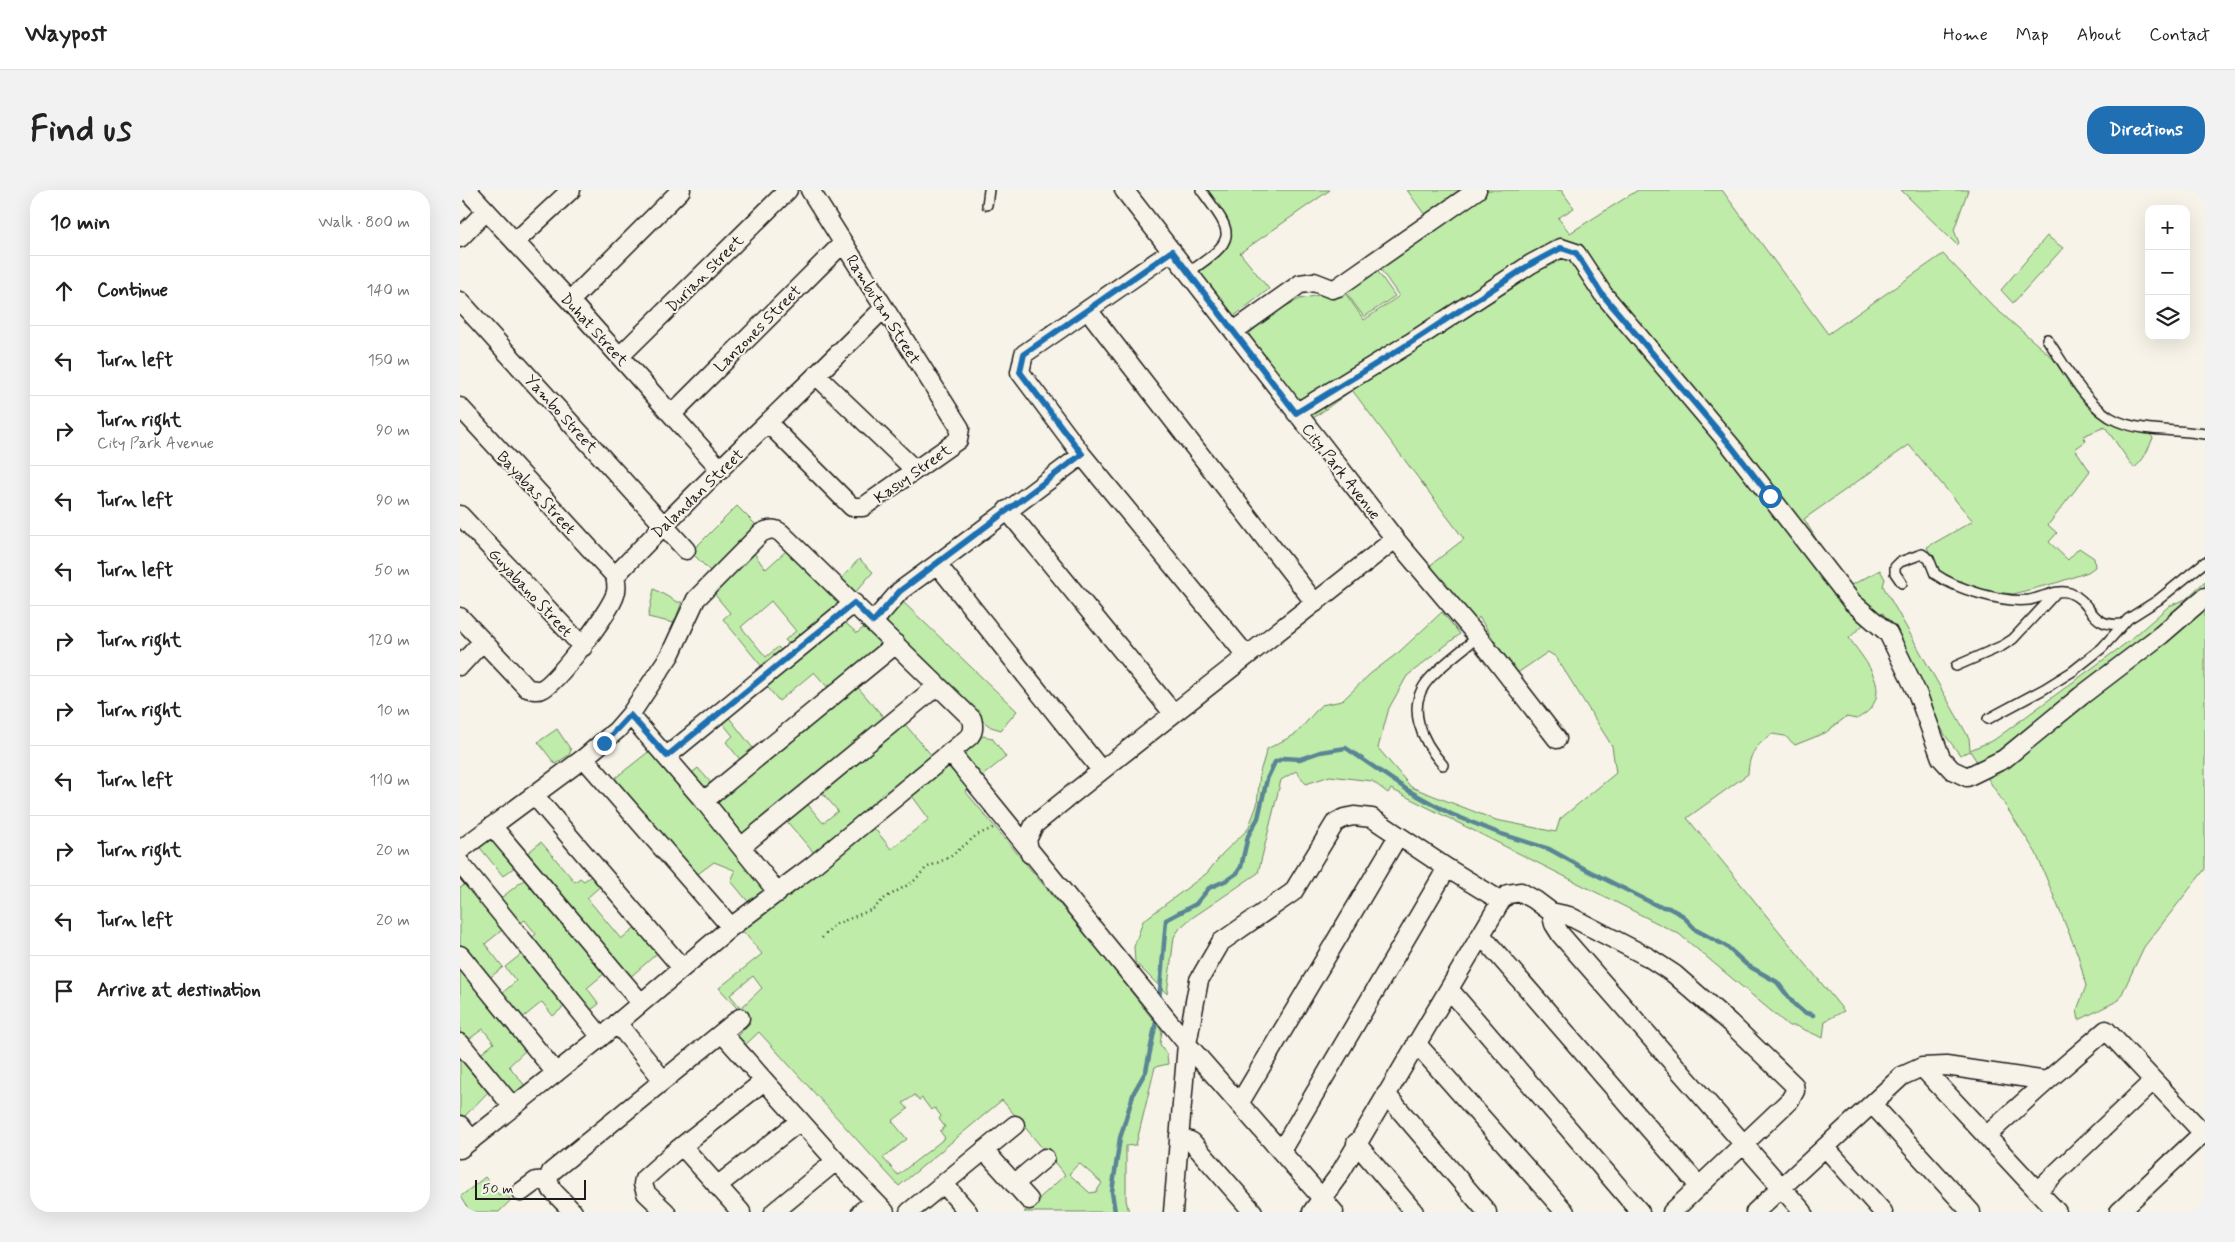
<!DOCTYPE html>
<meta charset="utf-8">
<style>
body{margin:0;font-family:Mynerve,sans-serif;background:#f2f2f2;color:#222}
.controls{position:absolute;right:15px;top:15px;display:grid;overflow:hidden;border-radius:10px;box-shadow:0 5px 20px #0002}
.controls button{width:45px;height:45px;display:grid;place-items:center;padding:0;border:0;border-bottom:1px solid #e0e0e0;background:#fff;color:#222;font:25px sans-serif}
.scale{position:absolute;left:15px;bottom:12px;width:111px;box-sizing:border-box;padding-left:5px;border:2px solid #1c1c1c;border-top:0;font-size:14px;line-height:18px;white-space:nowrap;color:#1c1c1c;-webkit-text-stroke:4px #f7f3e8;paint-order:stroke}
.stop{position:absolute;width:15px;height:15px;margin:-11px;border:4px solid #1f6fb2;border-radius:50%;background:#fff}
.stop.end{background:#1f6fb2;border-color:#fff;box-shadow:0 1px 5px #0008}
.list{margin:0;padding:0;list-style:none}
h2{display:flex;justify-content:space-between;align-items:center;height:65px;margin:0;padding:0 20px;font-size:21px}
h2 small{font-size:16px;font-weight:400;color:#767676}
.list li{display:grid;grid-template-columns:32px 1fr auto;gap:15px;align-items:center;box-sizing:border-box;height:70px;padding:0 20px;border-top:1px solid #e0e0e0}
.list b{display:block;font-size:19px;white-space:nowrap}
.list p{margin:0;font-size:16px;white-space:nowrap;color:#767676}
.list em{font-size:16px;font-style:normal;color:#767676}
.icon{flex:none;width:28px;height:28px;fill:none;stroke:currentColor;stroke-width:2;stroke-linecap:round;stroke-linejoin:round}
.map{position:relative;flex:none;width:1745px;height:1022px;overflow:hidden;border-radius:20px}
header{display:flex;align-items:center;gap:30px;box-sizing:border-box;height:70px;padding:0 25px;background:#fff;border-bottom:1px solid #e0e0e0}
header strong{font-size:24px}
nav{display:flex;gap:28px;margin-inline-start:auto;font-size:18px}
.intro{display:flex;align-items:center;justify-content:space-between;box-sizing:border-box;height:120px;padding:0 30px}
h1{margin:0;font-size:35px}
.button{padding:12px 22px;border-radius:20px;background:#1f6fb2;color:#fff;font-size:18px;font-weight:700}
main{display:flex;gap:30px;padding:0 30px}
aside{flex:1;background:#fff;border-radius:20px;box-shadow:0 5px 20px #0002}
.map>svg:first-child{display:block}
.green{fill:#bfeca9;stroke:#6e8462;fill-rule:evenodd}
.lines{fill:none;stroke-linecap:round;stroke-linejoin:round}
.stream{stroke:#5a8594;stroke-width:4.5}
.service-casing{stroke:#1c1c1c;stroke-width:12}
.minor-casing{stroke:#1c1c1c;stroke-width:21}
.path{stroke:#1c1c1c;stroke-width:2.5;stroke-dasharray:1 4;stroke-linecap:butt}
.service{stroke:#f7f3e8;stroke-width:9}
.minor{stroke:#f7f3e8;stroke-width:18}
.route{stroke:#1f6fb2;stroke-width:6}
.labels{text-anchor:middle;stroke-width:4;stroke-linejoin:round;paint-order:stroke}
.street-label{font-size:16px;fill:#1c1c1c;stroke:#f7f3e8}
</style>
<header>
<strong>Waypost</strong>
<nav><a>Home</a><a>Map</a><a>About</a><a>Contact</a></nav>
</header>
<div class="intro"><h1>Find us</h1><a class="button">Directions</a></div>
<main>
<aside>
<h2>10 min<small>Walk · 800 m</small></h2>
<ul class="list">
<li><svg class="icon" aria-label="ahead" viewBox="0 0 24 24"><path d="M12 20V5M6 11l6-6 6 6"/></svg><div><b>Continue</b></div><em>140 m</em></li>
<li><svg class="icon" aria-label="left" viewBox="0 0 24 24"><path d="M17 20v-9H6M10 6l-5 5 5 5"/></svg><div><b>Turn left</b></div><em>150 m</em></li>
<li><svg class="icon" aria-label="right" viewBox="0 0 24 24"><path d="M7 20v-9h11M14 6l5 5-5 5"/></svg><div><b>Turn right</b><p>City Park Avenue</p></div><em>90 m</em></li>
<li><svg class="icon" aria-label="left" viewBox="0 0 24 24"><path d="M17 20v-9H6M10 6l-5 5 5 5"/></svg><div><b>Turn left</b></div><em>90 m</em></li>
<li><svg class="icon" aria-label="left" viewBox="0 0 24 24"><path d="M17 20v-9H6M10 6l-5 5 5 5"/></svg><div><b>Turn left</b></div><em>50 m</em></li>
<li><svg class="icon" aria-label="right" viewBox="0 0 24 24"><path d="M7 20v-9h11M14 6l5 5-5 5"/></svg><div><b>Turn right</b></div><em>120 m</em></li>
<li><svg class="icon" aria-label="right" viewBox="0 0 24 24"><path d="M7 20v-9h11M14 6l5 5-5 5"/></svg><div><b>Turn right</b></div><em>10 m</em></li>
<li><svg class="icon" aria-label="left" viewBox="0 0 24 24"><path d="M17 20v-9H6M10 6l-5 5 5 5"/></svg><div><b>Turn left</b></div><em>110 m</em></li>
<li><svg class="icon" aria-label="right" viewBox="0 0 24 24"><path d="M7 20v-9h11M14 6l5 5-5 5"/></svg><div><b>Turn right</b></div><em>20 m</em></li>
<li><svg class="icon" aria-label="left" viewBox="0 0 24 24"><path d="M17 20v-9H6M10 6l-5 5 5 5"/></svg><div><b>Turn left</b></div><em>20 m</em></li>
<li><svg class="icon" aria-label="arrive" viewBox="0 0 24 24"><path d="M6 21V4h12l-3 4 3 4H6"/></svg><div><b>Arrive at destination</b></div></li>
</ul>
</aside>
<div class="map">
<svg width="1745" height="1022" viewBox="0 0 1745 1022">
<rect width="100%" height="100%" fill="#f7f3e8"/>
<filter id="ink" filterUnits="userSpaceOnUse"><feTurbulence type="fractalNoise" baseFrequency=".02" numOctaves="2"/><feDisplacementMap in="SourceGraphic" scale="10" xChannelSelector="R" yChannelSelector="G"/><feConvolveMatrix kernelMatrix="1 2 1 2 8 2 1 2 1" color-interpolation-filters="sRGB"/></filter>
<g filter="url(#ink)">
<path class="green" d="M748,0H870L780,63L809,99L773,127L738,82C781,48 780,43 748,0Z
M947,0H1101L1114,18L1098,28L1110,43L1178,0H1262L1368,144L1483,64L1534,117L1594,169L1633,222L1646,231L1688,242L1693,248C1688,259 1684,271 1674,278L1645,237L1623,246L1626,251L1615,259L1630,281L1588,335L1597,343L1589,352L1608,370L1619,358L1634,368L1635,377L1628,382L1599,392L1553,404L1519,400L1477,381L1467,357L1513,331L1449,255L1344,329L1386,398L1420,380L1425,389L1423,396L1509,548L1510,560L1534,550L1669,451L1709,416L1726,409L1745,391V679L1684,757L1659,810L1619,830L1617,820L1626,796L1618,765L1576,663L1510,561L1500,565L1485,545L1462,502L1448,467L1423,423L1404,434L1389,448C1402,467 1430,496 1410,519C1407,523 1401,526 1397,529L1386,527L1365,543L1335,555L1325,546L1312,544C1296,556 1289,563 1288,584L1227,628L1384,821L1365,831L1363,848L1336,836H1329L1219,744L931,599L928,603L912,591L870,586L846,594L836,581L821,590L798,683L729,730L720,738L714,747L707,804L675,772L674,757L683,731L747,683L762,664L788,639L797,615L800,582L807,559L836,544L861,515L882,511L910,484L939,462L982,422L1000,444L947,486L929,518L918,558L951,597L1036,630L1096,642L1100,629L1156,583L1152,556L1096,467L1088,462L1056,484L1019,427L1015,432L968,377L1004,349L892,200L852,229L790,149L789,144L792,141L818,120L840,109L883,100L904,130L939,106L919,77L967,28Z
M1441,0H1508L1494,40L1499,53L1497,55Z
M1587,46L1603,58L1553,113L1541,100Z
M916,79L935,106L904,127L885,101Z
M277,316L297,336L250,381L231,362Z
M292,360C297,367 300,373 306,379L327,360L377,409L379,415L331,456L325,450L336,441L311,411L281,437L306,467L318,457L323,462L303,478L263,429L270,423L251,400Z
M399,369L413,382L393,405L379,391Z
M194,399L217,412H222L214,433L188,427Z
M442,411L557,521L541,540L531,537L520,529L426,435L428,429Z
M382,430L397,443L407,435L423,454L370,500L354,482L319,511L304,493Z
M395,494L427,531L284,647L253,612Z
M267,525L296,562L282,572L266,552L273,546L260,530Z
M443,532L473,567L354,663L323,627L344,610L363,633L378,621L358,598Z
M97,539L111,560L109,565L95,574L78,552Z
M523,546L532,548L546,567L517,590L497,565Z
M192,559L307,700L290,714L271,691L275,682L274,680L254,672L235,686L154,589Z
M486,574L507,598L505,601L643,766L702,841L700,854L707,865L708,874L695,877L676,955L666,956V1010L669,1022H564L605,985L542,910L439,996L299,842L283,857L278,851V845L290,833L259,798L302,764L282,740L292,729L411,634L431,659L469,629L450,603ZM293,786L302,798L281,818L270,805ZM455,905L459,910L462,908L471,920L475,918L481,926L479,929L485,937L480,941L485,948L438,985L423,968L447,949L432,931L448,919L443,913ZM619,973L642,993L636,1002L630,1003L609,984Z
M238,578L252,594L243,600L229,585Z
M28,644L60,673L43,686L17,654Z
M81,652L115,692L120,688L124,691L137,682L145,692L127,708L161,749L179,734L201,760L168,789L64,666Z
M70,685L150,779L127,798L139,814L127,823L68,751L76,744L65,730L56,736L36,712Z
M8,692L46,737L25,754L43,777L27,790L0,757V698Z
M64,762L107,814L93,826L82,812L60,830L40,805L56,791L45,777Z
M0,772L68,858L49,876L66,897L53,907L17,867L34,853L23,839L5,852L0,847Z
M0,859L32,898L4,927L13,937L11,938L0,928Z
M25,987L39,1005L44,1002L51,1010L39,1022H10L0,1007Z"/>
<g class="lines">
<path class="stream" d="M699,812L706,730L736,714L749,698L767,690L777,683L781,677L788,646L798,628L807,589L815,572L824,568L840,569L860,562L886,558L949,601L991,624L1041,644L1089,659L1125,679L1198,716L1209,718L1222,725L1236,740L1266,756L1287,775L1317,792L1334,814L1343,822L1353,825
M655,1022L652,1002L660,948L674,902L686,881L697,827"/>
<g class="service-casing">
<path id="service" d="M527,15L529,0
M729,82C779,48 774,45 741,0
M1587,149C1605,175 1628,219 1657,231C1683,242 1717,239 1745,244
M1442,393L1435,383V377L1440,372L1462,364L1469,369L1475,384C1496,399 1543,413 1569,410C1582,408 1598,398 1610,403C1633,412 1629,438 1662,434
M1496,476L1542,456L1553,449L1594,405
M1528,529L1584,499L1613,481L1642,458L1668,429L1698,410L1745,372
M983,575C962,551 944,516 970,488C984,473 1002,460 1018,447"/>
</g>
<g class="minor-casing">
<path id="minor" d="M7,0L110,111L261,280
M664,0L935,349L1018,447L1097,549
M0,48L26,21
M55,52L111,0
M712,61L564,164L560,182L622,265L786,465
M0,111L226,360
M110,111L221,0
M628,120L855,413
M774,141L840,94L854,92L872,99L878,97L1017,0
M160,166L328,0
M357,186L455,280
M0,217L155,386
M836,223L950,153L1071,74L1101,58L1116,63L1143,104L1271,256L1392,412L1428,443L1458,505L1481,568L1492,580L1507,587L1544,569L1621,506L1701,445L1745,407
M212,224L383,53
M309,234L392,317H403L498,250L500,238L350,0
M622,265L477,374L641,580
M547,320L713,523
M0,325L123,457
M0,427L67,498C73,500 77,501 82,499C97,493 150,421 155,405C158,398 156,392 155,386C241,294 335,208 424,118
M413,432L440,401L477,374
M0,476L23,451
M170,525L244,611L318,703
M490,562L727,854L874,1022
M207,566L394,413
M124,568L271,737
M74,605L222,778
M244,611L436,454
M32,636L181,813
M281,657L477,496
M0,660L124,568L157,540L170,525L210,465L236,409L301,343C309,339 314,338 321,343L512,529C514,536 514,541 510,546L351,677L271,737L141,847L0,959
M570,664L567,650L574,635C693,538 815,445 935,349
M0,673L141,847
M1091,722L1094,734L1101,745L1343,1022
M1021,745L1239,996
M0,765L96,883
M989,799L1180,1022
M157,833L203,890
M262,843L376,971L425,1022
M0,853L53,917
M956,853L1105,1022
M1462,877L1597,1022
M926,904L1027,1022
M779,914L938,646
M1412,914L1511,1022
M0,935L12,950
M719,946L732,952L793,1022
M1526,946L1587,891L1646,840L1745,945
M896,953L954,1022
M222,956L281,1022
M1365,957L1423,1022
M524,960L569,1010
M821,961L987,678
M88,990L92,1000L113,1022
M484,994L508,1022
M554,994L585,968
M257,996L340,931
M1577,1001L1693,891
M61,1002L76,991L88,990L91,982L280,828
M206,1022L186,1003L183,994L184,989L212,964L304,891
M314,1022L376,971
M401,1022L414,1012
M449,1022L555,935
M713,1022L727,854L739,790L761,752L833,702L875,633L884,628L894,626L912,628L987,678L1041,711
M852,1022L879,985L1041,711L1048,704L1061,702L1075,710L1091,722L1109,726L1188,767L1214,784L1270,833L1334,895L1335,901L1330,910L1212,1022
M1295,1022L1442,886L1462,877L1486,876L1587,891
M1659,1022L1743,943"/>
</g>
<path class="path" d="M362,748L374,735L413,719L425,708L453,692L466,678L490,667L517,645L533,638"/>
<use href="#service" class="service"/>
<use href="#minor" class="minor"/>
</g>
</g>
<g class="lines" filter="url(#ink)">
<path class="route" d="M144,553L170,525L207,566L394,413L413,432L440,401L622,264L560,182L564,164L712,61L836,223L950,153L1071,74L1101,58L1116,63L1142,104L1271,256L1310,306"/>
</g>
<g class="labels">
<g class="street-label">
<text transform="translate(244 83) rotate(-45)" y="6">Durian Street</text>
<text transform="translate(424 119) rotate(58)" y="6">Rambutan Street</text>
<text transform="translate(297 138) rotate(-45)" y="6">Lanzones Street</text>
<text transform="translate(135 139) rotate(48)" y="6">Duhat Street</text>
<text transform="translate(102 223) rotate(48)" y="6">Yambo Street</text>
<text transform="translate(882 281) rotate(52)" y="6">City Park Avenue</text>
<text transform="translate(452 283) rotate(-35)" y="6">Kasuy Street</text>
<text transform="translate(77 302) rotate(47)" y="6">Bayabas Street</text>
<text transform="translate(237 303) rotate(-44)" y="6">Dalandan Street</text>
<text transform="translate(71 402) rotate(47)" y="6">Guyabano Street</text>
</g>
</g>
</svg>
<div class="controls">
<button>+</button>
<button>−</button>
<button><svg class="icon" aria-label="layers" viewBox="0 0 24 24"><path d="M12 4l9 5-9 5-9-5zM3 14l9 5 9-5"/></svg></button>
</div>
<div class="scale">50 m</div>
<div class="stop" style="left:1310px;top:306px"></div>
<div class="stop end" style="left:144px;top:553px"></div>
</div>
</main>
